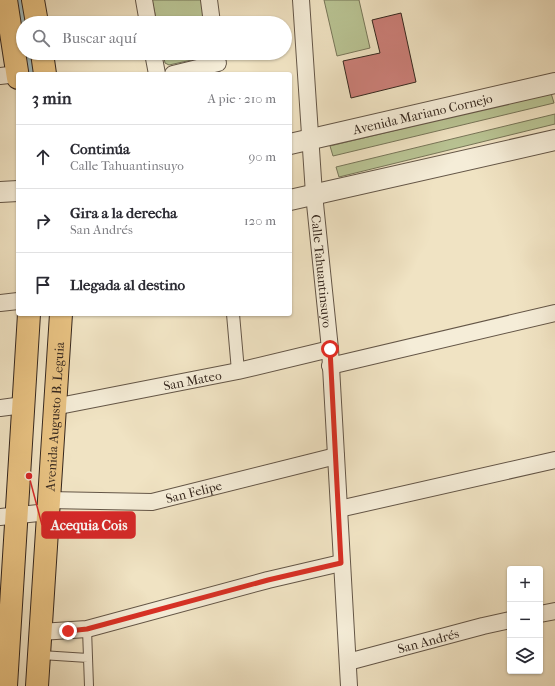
<!DOCTYPE html>
<html lang="es">
<meta charset="utf-8">
<style>
body{margin:0;font-family:"IM FELL French Canon",serif;background:#f2f2f3;color:#2b2b33}
.controls{position:absolute;right:12px;bottom:12px;display:grid;overflow:hidden;border-radius:4px;box-shadow:0 1px 3px #0004}
.controls button{width:36px;height:36px;display:grid;place-items:center;padding:0;border:0;border-bottom:1px solid #e1e1e2;background:#fff;color:#2b2b33;font:20px sans-serif}
.stop{position:absolute;width:12px;height:12px;margin:-9px;border:3px solid #d93025;border-radius:50%;background:#fff}
.stop.end{background:#d93025;border-color:#fff;box-shadow:0 1px 4px #0008}
.list{margin:0;padding:0;list-style:none}
h2{display:flex;justify-content:space-between;align-items:center;height:52px;margin:0;padding:0 16px;font-size:17px}
h2 small{font-size:13px;font-weight:400;color:#7c7c81}
.list li{display:grid;grid-template-columns:26px 1fr auto;gap:12px;align-items:center;box-sizing:border-box;height:64px;padding:0 16px;border-top:1px solid #e1e1e2}
.list b{display:block;font-size:15px;white-space:nowrap}
.list p{margin:0;font-size:13px;white-space:nowrap;color:#7c7c81}
.list em{font-size:13px;font-style:normal;color:#7c7c81}
.icon{flex:none;width:22px;height:22px;fill:none;stroke:currentColor;stroke-width:2;stroke-linecap:round;stroke-linejoin:round}
.map{position:relative;flex:none;width:555px;height:686px;overflow:hidden}
.search{position:absolute;background:#fff;box-shadow:0 1px 3px #0004;left:16px;top:16px;width:276px;height:44px;display:flex;align-items:center;gap:10px;box-sizing:border-box;padding:0 14px;border-radius:22px;color:#7c7c81;font-size:15px}
.panel{position:absolute;background:#fff;box-shadow:0 1px 3px #0004;left:16px;top:72px;width:276px;height:244px;border-radius:4px}
.map>svg:first-child{display:block}
.green{fill:#b9c494;stroke:#777659}
.lines{fill:none;stroke-linecap:round;stroke-linejoin:round}
.canal{stroke:#a0bbbf;stroke-width:16}
.building{fill:#cb7f78;stroke:#35271e}
.service-casing{stroke:#645647;stroke-width:10}
.pedestrian-casing{stroke:#645647;stroke-width:14}
.minor-casing{stroke:#645647;stroke-width:18}
.tertiary-casing{stroke:#645647;stroke-width:22}
.primary-casing{stroke:#35271e;stroke-width:24}
.service{stroke:#f5edd8;stroke-width:8}
.pedestrian{stroke:#f5edd8;stroke-width:12}
.minor{stroke:#f5edd8;stroke-width:16}
.tertiary{stroke:#f5edd8;stroke-width:20}
.primary{stroke:#e8c282;stroke-width:22}
.route{stroke:#d93025;stroke-width:5}
.labels{text-anchor:middle;stroke-width:3;stroke-linejoin:round;paint-order:stroke}
.street-label{font-size:13px;fill:#35271e;stroke:#f5edd8}
.leader{fill:none;stroke:#d62828;stroke-width:1.5}
.callout-dot{fill:#d62828;stroke:#f5edd8;stroke-width:1.5}
.callout{fill:#d62828;stroke:#d62828;stroke-width:1.5}
.callout-label{font-size:14px;text-anchor:middle;font-weight:bold;fill:#fff}
</style>
<div class="map">
<svg width="555" height="686" viewBox="0 0 555 686">
<rect width="100%" height="100%" fill="#f0e3c3"/>
<filter id="stains"><feTurbulence type="fractalNoise" baseFrequency=".005" numOctaves="4"/><feColorMatrix values="0 0 0 0 .2 0 0 0 0 .09 0 0 0 0 .02 0 0 0 .5 -.17"/></filter>
<radialGradient id="worn" r=".72"><stop offset=".6" stop-color="#630" stop-opacity="0"/><stop offset="1" stop-color="#630" stop-opacity=".3"/></radialGradient>
<path class="green" d="M152,0H202L205,23H157Z
M324,0H359L370,48L337,56Z
M163,53H209L205,57L169,65L165,63Z
M551,93L554,103L333,156L330,146Z
M555,114V124L339,177L336,167Z"/>
<g class="lines">
<path class="canal" d="M19,0L23,28
M27,53L30,74"/>
</g>
<path class="building" d="M401,13L416,82L351,98L343,61L380,53L372,20Z"/>
<g class="lines">
<g class="service-casing">
<path id="service" d="M87,629L89,686
M41,655L88,658"/>
</g>
<g class="pedestrian-casing">
<path id="pedestrian" d="M233,314L238,371"/>
</g>
<g class="minor-casing">
<g id="minor">
<path d="M144,0L148,23"/>
<path d="M209,0L212,23"/>
<path id="s1" d="M301,0L314,194L330,349L349,686"/>
<path d="M153,53L157,74"/>
<path d="M173,74L218,63"/>
<path d="M0,76L17,74"/>
<path d="M0,303L18,301"/>
<path d="M330,366L555,313"/>
<path id="s2" d="M54,407L238,371L330,349"/>
<path d="M0,408L23,405"/>
<path id="s3" d="M48,500L152,502L336,456"/>
<path d="M339,509L555,460"/>
<path d="M0,517L48,512"/>
<path d="M540,614L555,611"/>
<path d="M40,632L87,629L268,580L341,563"/>
<path id="s4" d="M348,662L483,626L510,620"/>
</g>
</g>
<g class="tertiary-casing">
<g id="tertiary">
<path id="s5" d="M290,144L555,83"/>
<path d="M0,192L18,191"/>
<path d="M290,200L555,140"/>
</g>
</g>
<g class="primary-casing">
<g id="primary">
<path d="M6,0L18,78"/>
<path d="M33,0L37,23"/>
<path d="M42,53L45,74"/>
<path d="M6,686L29,314"/>
<path id="s6" d="M37,686L61,314"/>
</g>
</g>
<use href="#service" class="service"/>
<use href="#pedestrian" class="pedestrian"/>
<use href="#minor" class="minor"/>
<use href="#tertiary" class="tertiary"/>
<use href="#primary" class="primary"/>
</g>
<g class="lines">
<path class="route" d="M68,631L87,629L268,580L341,563L330,349"/>
</g>
<g class="labels">
<g class="street-label">
<text dy="5" stroke="none"><textPath href="#s5" startOffset="136">Avenida Mariano Cornejo</textPath></text>
<text dy="5" stroke="none"><textPath href="#s1" startOffset="272">Calle Tahuantinsuyo</textPath></text>
<text dy="5" stroke="none"><textPath href="#s2" startOffset="141">San Mateo</textPath></text>
<text dy="5" stroke="none"><textPath href="#s6" startOffset="270">Avenida Augusto B. Leguia</textPath></text>
<text dy="5" stroke="none"><textPath href="#s3" startOffset="147">San Felipe</textPath></text>
<text dy="5" stroke="none"><textPath href="#s4" startOffset="83">San Andrés</textPath></text>
</g>
</g>
<path class="leader" d="M29 476L42 525"/>
<circle class="callout-dot" cx="29" cy="476" r="4"/>
<rect class="callout" x="42" y="512" width="93" height="26" rx="4"/>
<g class="callout-label">
<text x="89" y="530">Acequia Cois</text>
</g>
<rect width="100%" height="100%" filter="url(#stains)"/>
<rect width="100%" height="100%" fill="url(#worn)"/>
</svg>
<div class="controls">
<button>+</button>
<button>−</button>
<button><svg class="icon" aria-label="layers" viewBox="0 0 24 24"><path d="M12 4l9 5-9 5-9-5zM3 14l9 5 9-5"/></svg></button>
</div>
<div class="stop" style="left:330px;top:349px"></div>
<div class="stop end" style="left:68px;top:631px"></div>
<div class="search"><svg class="icon" aria-label="search" viewBox="0 0 24 24"><circle cx="10" cy="10" r="6"/><path d="M15 15l6 6"/></svg>Buscar aquí</div>
<section class="panel">
<h2>3 min<small>A pie · 210 m</small></h2>
<ul class="list">
<li><svg class="icon" aria-label="ahead" viewBox="0 0 24 24"><path d="M12 20V5M6 11l6-6 6 6"/></svg><div><b>Continúa</b><p>Calle Tahuantinsuyo</p></div><em>90 m</em></li>
<li><svg class="icon" aria-label="right" viewBox="0 0 24 24"><path d="M7 20v-9h11M14 6l5 5-5 5"/></svg><div><b>Gira a la derecha</b><p>San Andrés</p></div><em>120 m</em></li>
<li><svg class="icon" aria-label="arrive" viewBox="0 0 24 24"><path d="M6 21V4h12l-3 4 3 4H6"/></svg><div><b>Llegada al destino</b></div></li>
</ul>
</section>
</div>
